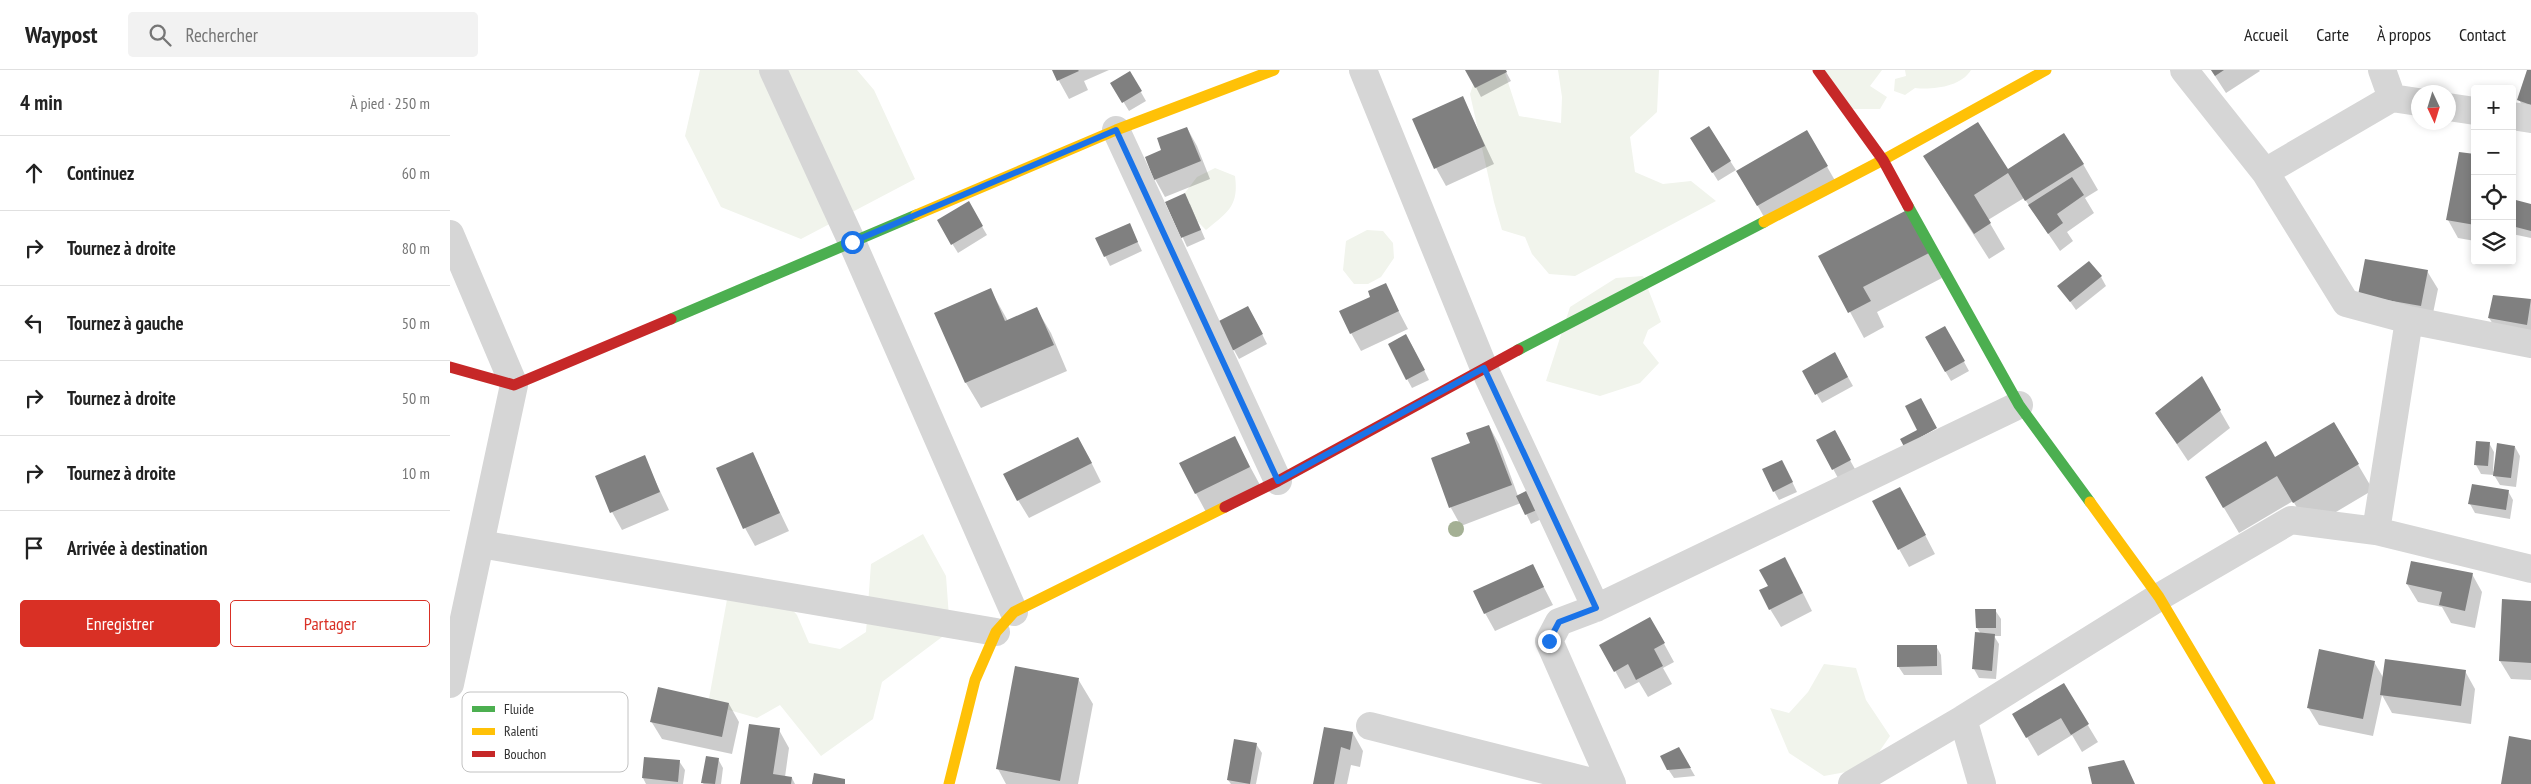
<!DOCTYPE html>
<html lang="fr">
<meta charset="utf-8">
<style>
body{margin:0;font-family:"PT Sans Narrow",sans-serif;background:#f2f2f2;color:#222}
.controls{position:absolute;right:15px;top:15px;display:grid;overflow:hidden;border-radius:5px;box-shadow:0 2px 8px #0003}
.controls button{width:45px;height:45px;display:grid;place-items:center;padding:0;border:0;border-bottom:1px solid #e0e0e0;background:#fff;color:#222;font:25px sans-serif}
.compass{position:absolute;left:1961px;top:15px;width:45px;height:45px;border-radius:50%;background:#fff;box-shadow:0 2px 8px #0003;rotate:176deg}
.stop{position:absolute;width:15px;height:15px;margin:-11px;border:4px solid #1a73e8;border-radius:50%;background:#fff}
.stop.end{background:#1a73e8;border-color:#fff;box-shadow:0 1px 5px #0008}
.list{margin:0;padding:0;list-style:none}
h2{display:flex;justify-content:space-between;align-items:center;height:65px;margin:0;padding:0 20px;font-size:21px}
h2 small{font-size:16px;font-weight:400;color:#767676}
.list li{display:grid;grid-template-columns:32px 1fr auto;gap:15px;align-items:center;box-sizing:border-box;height:75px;padding:0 20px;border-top:1px solid #e0e0e0}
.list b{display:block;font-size:19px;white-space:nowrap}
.list em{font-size:16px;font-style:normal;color:#767676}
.actions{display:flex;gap:10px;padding:15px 20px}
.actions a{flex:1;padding:11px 0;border:1px solid #d93025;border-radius:5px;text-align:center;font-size:18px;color:#d93025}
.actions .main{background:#d93025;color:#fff}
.icon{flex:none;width:28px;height:28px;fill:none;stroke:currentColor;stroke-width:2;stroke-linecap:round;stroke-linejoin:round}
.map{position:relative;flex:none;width:2081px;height:714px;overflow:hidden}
header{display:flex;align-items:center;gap:30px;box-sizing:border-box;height:70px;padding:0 25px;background:#fff;border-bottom:1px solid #e0e0e0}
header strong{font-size:24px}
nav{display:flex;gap:28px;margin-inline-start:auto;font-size:18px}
.search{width:350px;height:45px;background:#f2f2f2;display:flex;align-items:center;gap:12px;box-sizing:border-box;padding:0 18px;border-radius:5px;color:#767676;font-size:19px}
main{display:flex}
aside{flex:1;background:#fff}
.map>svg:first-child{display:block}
.green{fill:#f1f4ec}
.shadow{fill:#0003}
.building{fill:#808080}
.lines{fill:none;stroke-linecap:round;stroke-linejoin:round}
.street{stroke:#d6d6d6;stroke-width:28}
.fast{stroke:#4caf50;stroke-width:11}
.slow{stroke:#ffc107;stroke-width:11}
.jam{stroke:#c62828;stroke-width:11}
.tree{fill:#a4b094}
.route{stroke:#1a73e8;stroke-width:6}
.key{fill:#fff;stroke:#c2c2c2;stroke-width:1}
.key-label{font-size:14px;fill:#323232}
</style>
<header>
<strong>Waypost</strong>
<div class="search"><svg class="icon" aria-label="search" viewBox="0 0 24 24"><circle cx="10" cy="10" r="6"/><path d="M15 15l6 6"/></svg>Rechercher</div>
<nav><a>Accueil</a><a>Carte</a><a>À propos</a><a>Contact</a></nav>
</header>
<main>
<aside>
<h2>4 min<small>À pied · 250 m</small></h2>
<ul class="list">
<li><svg class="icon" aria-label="ahead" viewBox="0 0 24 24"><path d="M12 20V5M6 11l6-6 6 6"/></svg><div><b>Continuez</b></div><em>60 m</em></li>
<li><svg class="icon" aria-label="right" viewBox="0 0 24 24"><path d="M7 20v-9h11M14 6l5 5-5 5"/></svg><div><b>Tournez à droite</b></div><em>80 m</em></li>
<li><svg class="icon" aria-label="left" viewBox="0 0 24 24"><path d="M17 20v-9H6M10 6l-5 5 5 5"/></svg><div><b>Tournez à gauche</b></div><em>50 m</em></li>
<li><svg class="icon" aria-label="right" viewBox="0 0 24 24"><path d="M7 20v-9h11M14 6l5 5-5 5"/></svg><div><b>Tournez à droite</b></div><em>50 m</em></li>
<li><svg class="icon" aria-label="right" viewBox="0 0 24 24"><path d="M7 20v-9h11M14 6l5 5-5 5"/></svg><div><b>Tournez à droite</b></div><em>10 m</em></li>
<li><svg class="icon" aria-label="arrive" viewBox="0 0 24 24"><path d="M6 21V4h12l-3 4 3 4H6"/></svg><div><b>Arrivée à destination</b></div></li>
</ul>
<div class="actions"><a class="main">Enregistrer</a><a>Partager</a></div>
</aside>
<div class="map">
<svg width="2081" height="714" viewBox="0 0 2081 714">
<rect width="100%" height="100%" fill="#fff"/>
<path class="green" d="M250,0H407L424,20L465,109L351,169L271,137L235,66Z
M1028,0H1054L1069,46L1111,53L1112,27L1108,0H1209L1207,42L1180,67L1185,102L1213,114L1241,111L1266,131L1125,206L1099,204L1082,184L1075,167L1052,160L1044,132L1020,24Z
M1370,0H1432L1420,16L1437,27L1430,39H1398Z
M1455,0H1521C1511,17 1482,20 1465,18L1455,25L1444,21L1445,9L1456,6Z
M765,98L785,106C789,136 778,142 756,160L742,146L734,124L747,107Z
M917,160L933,161L943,173L944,188L931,207L918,214H904L893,200L896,171Z
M1193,206L1211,252L1198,260L1193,273L1209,293L1190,313L1150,326L1096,311L1120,237L1166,208Z
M473,464L496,506L500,561L432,612L423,649L371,686L330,635L307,648L258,634L278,524L324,520L347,545L359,573L390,579L416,562L421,494Z
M1374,594L1406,598L1416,630L1440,666L1418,698L1374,706L1339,683L1320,638L1339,643L1358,622Z"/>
<path class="shadow" d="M603,0H659L634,11L638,20L619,29Z
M1017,0H1055L1061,11L1031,27Z
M1761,0H1809L1810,1L1776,23Z
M2078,0H2081V49L2069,30Z
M680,3L696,31L679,41L662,13Z
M1013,28L1044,94L996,116L986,98Z
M1258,57L1286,100L1268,111L1247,77Z
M737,58L747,76L760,109L715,127L705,109L713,81Z
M1357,62L1387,114L1318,154L1288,101Z
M2025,86V171L2008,168L1998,150Z
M1633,94L1648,120L1635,128L1644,143L1617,162L1623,171L1610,181L1574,128L1538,150L1555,179L1539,189L1490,112L1558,100Z
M717,132L740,134L755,169L737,177Z
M2062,132L2081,135V168L2062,164Z
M518,133L537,165L508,183L488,151Z
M1456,142L1492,208L1427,242L1434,257L1414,268L1370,186Z
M679,154L692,181L660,196L647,169Z
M1977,201L1988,219L1981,253L1919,243Z
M1651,207L1656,216L1626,240L1609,216Z
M935,215L958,259L911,281L901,263L922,227Z
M540,219L558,251L586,238L601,263L617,301L531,338L516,313L485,243Z
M2081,230V263L2045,257L2039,248Z
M803,246L817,274L789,289L769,253Z
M1495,257L1519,301L1501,311L1476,268Z
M961,274L979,310L962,318L957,309Z
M1385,284L1403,316L1372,333L1353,301Z
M1751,308L1780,358L1738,391L1706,343Z
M1884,354L1923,420L1859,458L1843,431L1789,463L1771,433L1825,388Z
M1039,356L1049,374L1068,426L1098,446L1081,454L1071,433L1011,456L1001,438L982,388L1022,374Z
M1384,362L1405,399L1388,408L1368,371Z
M784,367L810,415L756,442L730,394Z
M2039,373L2044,382L2043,402L2065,377L2070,386L2066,417L2050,415L2044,405L2031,404L2026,395Z
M302,384L339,461L305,476L295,458Z
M638,386L651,412L579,448L568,430Z
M194,387L219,440L172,460L162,442Z
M1337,401L1347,422L1329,430L1324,421Z
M2058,421L2063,430L2060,449L2025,443L2020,434Z
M1460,436L1485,484L1459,497L1449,479Z
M1083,496L1103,535L1045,561L1035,543Z
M2022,504L2032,522L2025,558L2001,553L1992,537L1968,532L1957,514Z
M1345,507L1362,541L1331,557L1320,539Z
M2081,532V610L2061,609L2050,591Z
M1545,540L1551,549V566H1544L1549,574L1546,609L1529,608L1524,599L1531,564L1527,558Z
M1200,548L1224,592L1213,598L1222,614L1198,627L1189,612L1175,619L1151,575Z
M1486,576L1491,585L1492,605H1454L1448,596Z
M1924,592L1934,609L2015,601L2025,619L2021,654L1942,643L1932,625L1923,666L1869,655L1858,637Z
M628,609L643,634L628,714H556L548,699Z
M1613,614L1648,672L1632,682L1622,665L1588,686L1574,662Z
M279,634L289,652L282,684L212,669L201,651Z
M875,658L903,663L913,681L910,697L901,695L897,714H864Z
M329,660L339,678L335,707L342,708L345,714H291Z
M806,674L812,683L806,714H781L778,710Z
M1229,679L1245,706L1224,708L1218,699Z
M268,689L273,698L271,714H253Z
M229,691L235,700L233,714H196L193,708Z"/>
<path class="building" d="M602,0H628L629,1L607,11Z
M1015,0H1056L1057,2L1025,18Z
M1761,0H1774L1765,6Z
M2077,0H2081V35L2067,30Z
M680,1L692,21L672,33L660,13Z
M1013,26L1035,76L984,99L962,49Z
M1528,52L1558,99L1614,63L1634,94L1575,131L1558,103L1524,125L1541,153L1524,164L1473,86Z
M1259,56L1281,91L1262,103L1240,68Z
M737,57L751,91L704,110L695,87L711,80L707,68Z
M1357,60L1378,96L1307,136L1286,101Z
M2009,82L2025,84V155L1996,150Z
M1622,107L1634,125L1607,144L1613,153L1598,164L1578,135Z
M735,123L751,160L731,168L715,132Z
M2062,129L2081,134V161L2062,156Z
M519,131L533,156L501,175L487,150Z
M1457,140L1479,183L1413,217L1421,231L1398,243L1368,186Z
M680,153L688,172L654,187L645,168Z
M1915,189L1978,200L1971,236L1908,225Z
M1639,191L1652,206L1620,232L1607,216Z
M936,213L949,241L900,264L889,241L920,227L918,221Z
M541,218L555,251L587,237L604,275L515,313L484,243Z
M2043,225L2081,229L2077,255L2038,248Z
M798,236L813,264L782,281L767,252Z
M1495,256L1515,291L1495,302L1475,267Z
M956,264L975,300L956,310L938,274Z
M1385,282L1398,307L1365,325L1352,301Z
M1752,306L1771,340L1727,374L1705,343Z
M1471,328L1487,358L1471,367L1475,374L1458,384L1450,369L1467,360L1455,336Z
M1884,352L1909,394L1843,433L1827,406L1773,438L1755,407L1816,371L1825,387Z
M1039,355L1062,415L999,438L981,388L1020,373L1016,363Z
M1385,360L1401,390L1382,400L1366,370Z
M785,366L800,397L745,424L729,393Z
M628,367L642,393L567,431L553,404Z
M2026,371L2040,372L2038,396L2024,395Z
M2047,373L2065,376L2061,408L2043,406Z
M303,382L330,443L293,459L266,398Z
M195,385L210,422L160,443L145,406Z
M1332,390L1343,412L1323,422L1312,399Z
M2022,414L2059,420L2056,440L2018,434Z
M1084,417L1094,437L1075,445L1066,426Z
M1450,417L1476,465L1448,480L1422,431Z
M1335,487L1353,523L1319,540L1309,520L1318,516L1309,500Z
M1961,491L2023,503L2015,541L1989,535L1992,522L1956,514Z
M1083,494L1094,517L1034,544L1023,521Z
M2052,529L2081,531V593L2049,591Z
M1525,539H1546V558H1526Z
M1200,547L1215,573L1204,579L1213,596L1186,610L1178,594L1164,602L1149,575Z
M1525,562L1545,564L1542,601L1522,599Z
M1447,575H1487V596L1447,597Z
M1869,579L1925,591L1913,649L1857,638Z
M1935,589L2016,600L2011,636L1930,625Z
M565,596L629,608L610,711L546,699Z
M1614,613L1639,654L1621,665L1611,648L1576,668L1562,644Z
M208,617L279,633L272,667L200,652Z
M299,654L330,658L323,704L342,707L341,714H290Z
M874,657L903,662L900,680L891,677L884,714H863Z
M2059,666L2081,670V714H2051Z
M784,669L807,673L800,714L777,710Z
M1229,677L1241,698L1217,700L1210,686Z
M256,686L269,688L265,714L251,713Z
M194,687L230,690L228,712L192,708Z
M1674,690L1685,714H1642L1638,697Z
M364,703L395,709V714H362Z"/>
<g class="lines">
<path class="street" d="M323,0L402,172L564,542
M913,0L1034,298L1146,538
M1734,0L1815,102L1896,233L1959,250L2081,274
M1932,0L1942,28
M1998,37L2025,41
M2062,46L2081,49
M666,60L828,411
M1815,102L1942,28L1968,32
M0,164L64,315L0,614
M1926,461L1959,250
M30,474L546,562
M1513,649L1532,714
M920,656L1150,714
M1162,714L1099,571L1109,552L1146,538L1569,335
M1402,714L1513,649L1709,527L1841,450L1926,461L2081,499"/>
<path class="fast" d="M1458,136L1569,335L1640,432
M221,249L466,145
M1068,280L1314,152"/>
<path class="slow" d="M466,145L666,60L824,0
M1314,152L1433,90L1596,0
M1640,432L1709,527L1820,714
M499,714L525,610L546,562L564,542L775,437"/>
<path class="jam" d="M1368,0L1433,90L1458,136
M0,297L64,315L221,249
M775,437L828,411L1068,280"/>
</g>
<circle class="tree" cx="1006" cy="459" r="8"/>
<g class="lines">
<path class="route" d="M402,172L666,60L828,411L1034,298L1146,538L1109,552L1099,571"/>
</g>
<rect x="12" y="622" width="166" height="80" rx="8" class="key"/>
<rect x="22" y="636" width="23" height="6" fill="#4caf50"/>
<rect x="22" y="658" width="23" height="7" fill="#ffc107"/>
<rect x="22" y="681" width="23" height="6" fill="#c62828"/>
<g class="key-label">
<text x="54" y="644">Fluide</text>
<text x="54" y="666">Ralenti</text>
<text x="54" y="689">Bouchon</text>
</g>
</svg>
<div class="controls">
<button>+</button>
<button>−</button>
<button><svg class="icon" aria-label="locate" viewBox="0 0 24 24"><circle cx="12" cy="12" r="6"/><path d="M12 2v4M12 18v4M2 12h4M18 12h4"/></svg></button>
<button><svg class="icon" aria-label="layers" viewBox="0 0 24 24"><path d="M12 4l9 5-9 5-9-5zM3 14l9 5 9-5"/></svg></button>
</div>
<svg class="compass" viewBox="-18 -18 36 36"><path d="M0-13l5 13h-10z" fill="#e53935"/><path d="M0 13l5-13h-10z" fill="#767676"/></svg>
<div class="stop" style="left:402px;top:172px"></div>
<div class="stop end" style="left:1099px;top:571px"></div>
</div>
</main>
